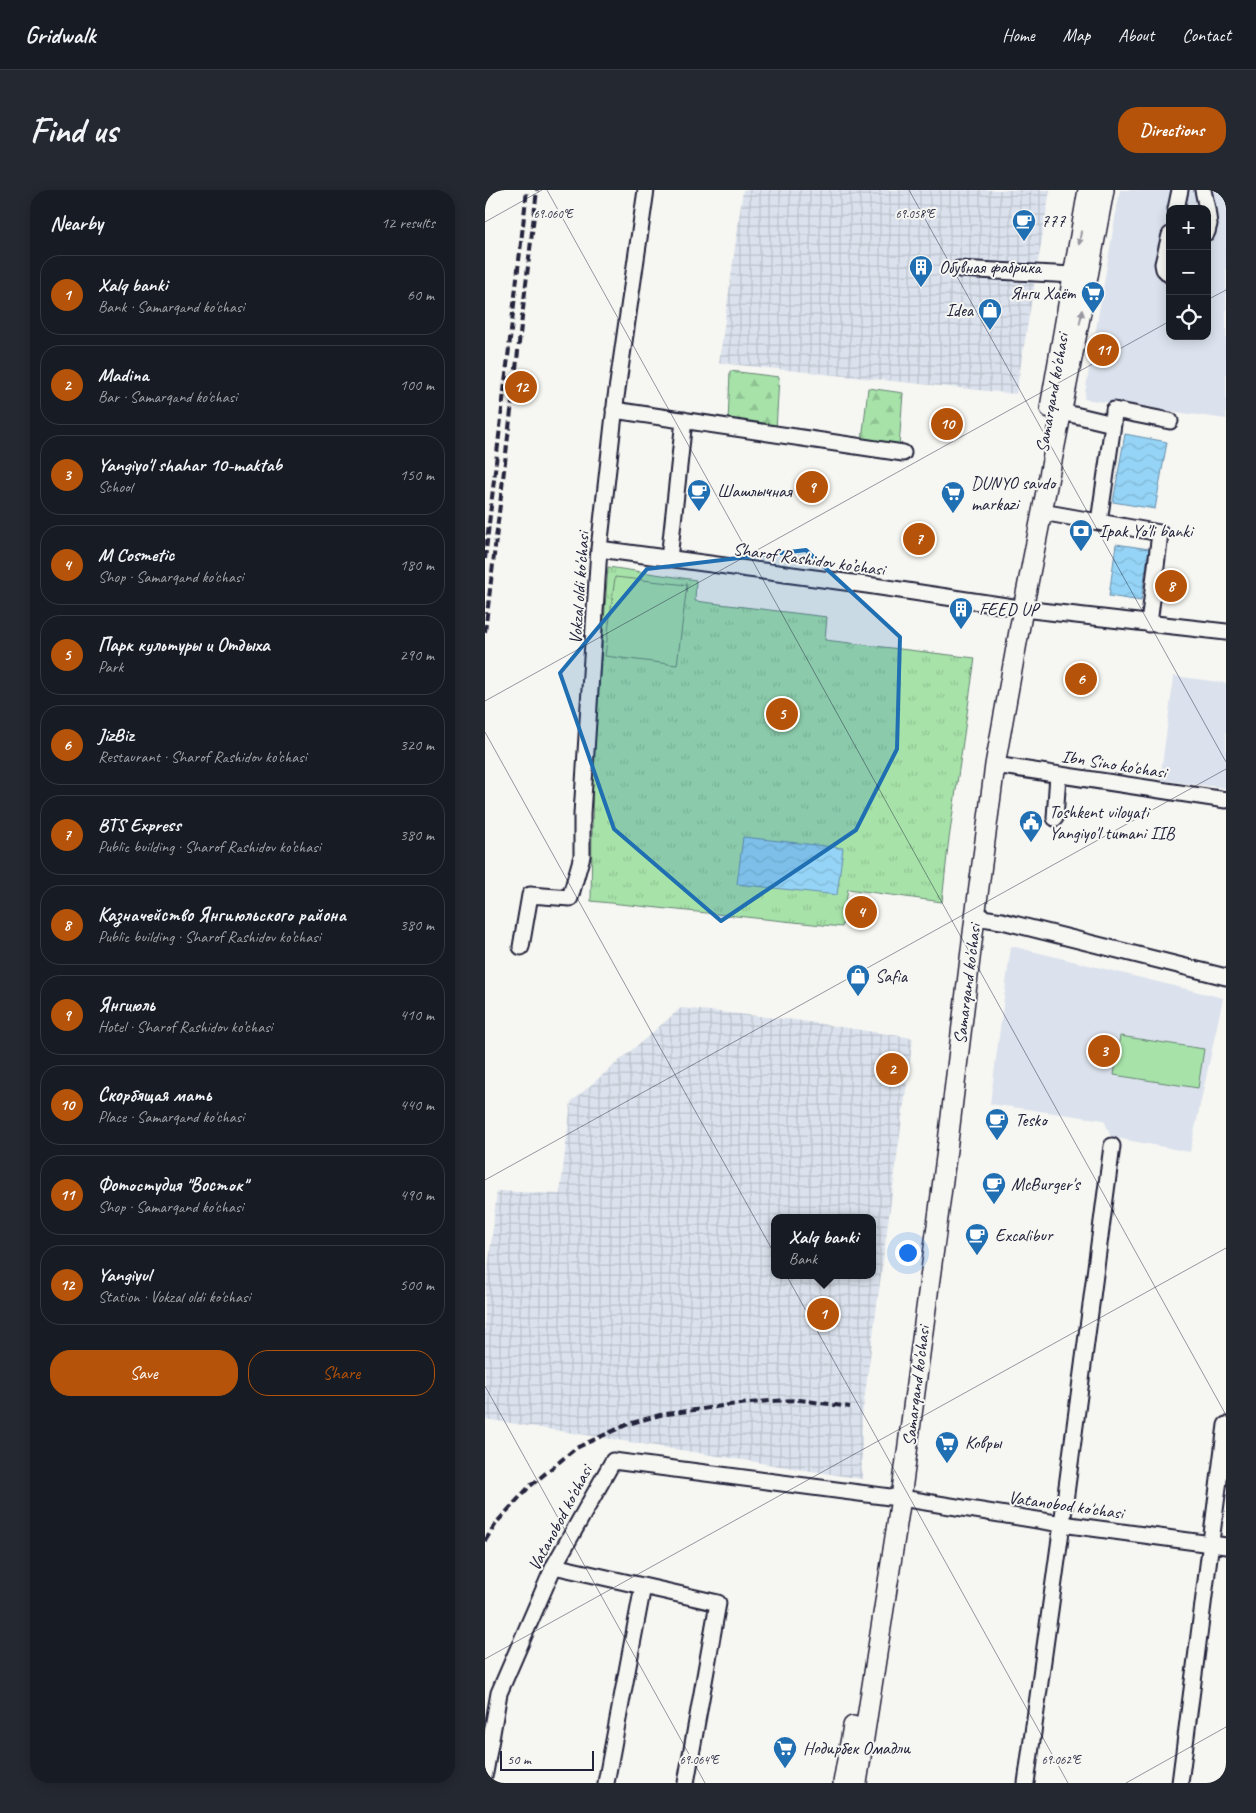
<!DOCTYPE html>
<meta charset="utf-8">
<style>
body{margin:0;font-family:Caveat,sans-serif;background:#242831;color:#f1f3f6}
.controls{position:absolute;right:15px;top:15px;display:grid;overflow:hidden;border-radius:10px;box-shadow:0 2px 12px #0003}
.controls button{width:45px;height:45px;display:grid;place-items:center;padding:0;border:0;border-bottom:1px solid #363941;background:#171b24;color:#f1f3f6;font:25px sans-serif}
.scale{position:absolute;left:15px;bottom:12px;width:94px;box-sizing:border-box;padding-left:5px;border:2px solid #22223b;border-top:0;font-size:14px;line-height:18px;white-space:nowrap;color:#22223b;-webkit-text-stroke:4px #f6f6f2;paint-order:stroke}
.you{position:absolute;left:422px;top:1062px;width:18px;height:18px;margin:-12px;border:4px solid #fff;border-radius:50%;background:#1a73e8;box-shadow:0 0 0 8px #1a73e833}
.badge{display:grid;place-items:center;width:32px;height:32px;border-radius:50%;background:#b45309;color:#fff;font-size:16px;font-weight:700}
.pin{position:absolute;translate:-50% -50%;border:2px solid #fff;box-shadow:0 1px 5px #0006}
.popup{position:absolute;left:286px;top:1024px;width:105px;height:65px;box-sizing:border-box;display:grid;place-content:center;border-radius:10px;background:#171b24;filter:drop-shadow(0 1px 4px #0005);font-size:16px;white-space:nowrap;color:#9ea1a6}
.popup b{font-size:19px;color:#f1f3f6}
.popup::after{content:'';position:absolute;left:50%;top:100%;margin-left:-10px;border:10px solid transparent;border-top-color:#171b24}
.list{margin:0;padding:0;list-style:none}
h2{display:flex;justify-content:space-between;align-items:center;height:65px;margin:0;padding:0 20px;font-size:21px}
h2 small{font-size:16px;font-weight:400;color:#9ea1a6}
.list li{display:grid;grid-template-columns:32px 1fr auto;gap:15px;align-items:center;box-sizing:border-box;height:80px;margin:0 10px 10px;padding:0 10px;border:1px solid #363941;border-radius:20px}
.list b{display:block;font-size:19px;white-space:nowrap}
.list p{margin:0;font-size:16px;white-space:nowrap;color:#9ea1a6}
.list em{font-size:16px;font-style:normal;color:#9ea1a6}
.actions{display:flex;gap:10px;padding:15px 20px}
.actions a{flex:1;padding:11px 0;border:1px solid #b45309;border-radius:20px;text-align:center;font-size:18px;color:#b45309}
.actions .main{background:#b45309;color:#fff}
.icon{flex:none;width:28px;height:28px;fill:none;stroke:currentColor;stroke-width:2;stroke-linecap:round;stroke-linejoin:round}
.map{position:relative;flex:none;width:741px;height:1593px;overflow:hidden;border-radius:20px}
header{display:flex;align-items:center;gap:30px;box-sizing:border-box;height:70px;padding:0 25px;background:#171b24;border-bottom:1px solid #363941}
header strong{font-size:24px}
nav{display:flex;gap:28px;margin-inline-start:auto;font-size:18px}
.intro{display:flex;align-items:center;justify-content:space-between;box-sizing:border-box;height:120px;padding:0 30px}
h1{margin:0;font-size:35px}
.button{padding:12px 22px;border-radius:20px;background:#b45309;color:#fff;font-size:18px;font-weight:700}
main{display:flex;gap:30px;padding:0 30px}
aside{flex:1;background:#171b24;border-radius:20px;box-shadow:0 2px 12px #0003}
.map>svg:first-child{display:block}
.built{fill:#dbe2ed;fill-rule:evenodd}
.industrial{fill:url(#industrial-grid);fill-rule:evenodd}
.forest{fill:url(#forest-firs);stroke:#648272}
.park{fill:url(#park-tufts);stroke:#648272}
.pitch{fill:#a7e3a9;stroke:#648272}
.water{fill:url(#water-waves);stroke:#678dab}
.lines{fill:none;stroke-linecap:round;stroke-linejoin:round}
.minor-casing{stroke:#22223b;stroke-width:19}
.major-casing{stroke:#22223b;stroke-width:22}
.minor{stroke:#f6f6f2;stroke-width:15}
.major{stroke:#f6f6f2;stroke-width:19}
.rail{stroke:#22223b;stroke-width:4;stroke-dasharray:8 4;stroke-linecap:butt}
.oneway{fill:#9797a0}
.marked{fill:#1f6fb2;fill-opacity:0.2;stroke:#1f6fb2;stroke-width:4;stroke-linejoin:round}
.ticks{fill:none;stroke:#22223b;stroke-width:1;stroke-opacity:0.45}
.labels{text-anchor:middle;stroke-width:4;stroke-linejoin:round;paint-order:stroke}
.poi-label{font-size:18px;fill:#22223b;stroke:#f6f6f2;text-anchor:start}
.street-label{font-size:18px;fill:#22223b;stroke:#f6f6f2}
.ticks-label{font-size:12px;text-anchor:middle;fill:#22223b;stroke:#f6f6f2;stroke-width:4;stroke-linejoin:round;paint-order:stroke}
</style>
<header>
<strong>Gridwalk</strong>
<nav><a>Home</a><a>Map</a><a>About</a><a>Contact</a></nav>
</header>
<div class="intro"><h1>Find us</h1><a class="button">Directions</a></div>
<main>
<aside>
<h2>Nearby<small>12 results</small></h2>
<ul class="list">
<li><span class="badge">1</span><div><b>Xalq banki</b><p>Bank · Samarqand ko'chasi</p></div><em>60 m</em></li>
<li><span class="badge">2</span><div><b>Madina</b><p>Bar · Samarqand ko'chasi</p></div><em>100 m</em></li>
<li><span class="badge">3</span><div><b>Yangiyo'l shahar 10-maktab</b><p>School</p></div><em>150 m</em></li>
<li><span class="badge">4</span><div><b>M Cosmetic</b><p>Shop · Samarqand ko'chasi</p></div><em>180 m</em></li>
<li><span class="badge">5</span><div><b>Парк культуры и Отдыха</b><p>Park</p></div><em>290 m</em></li>
<li><span class="badge">6</span><div><b>JizBiz</b><p>Restaurant · Sharof Rashidov ko’chasi</p></div><em>320 m</em></li>
<li><span class="badge">7</span><div><b>BTS Express</b><p>Public building · Sharof Rashidov ko’chasi</p></div><em>380 m</em></li>
<li><span class="badge">8</span><div><b>Казначейство Янгиюльского района</b><p>Public building · Sharof Rashidov ko’chasi</p></div><em>380 m</em></li>
<li><span class="badge">9</span><div><b>Янгиюль</b><p>Hotel · Sharof Rashidov ko’chasi</p></div><em>410 m</em></li>
<li><span class="badge">10</span><div><b>Скорбящая мать</b><p>Place · Samarqand ko'chasi</p></div><em>440 m</em></li>
<li><span class="badge">11</span><div><b>Фотостудия &quot;Восток&quot;</b><p>Shop · Samarqand ko'chasi</p></div><em>490 m</em></li>
<li><span class="badge">12</span><div><b>Yangiyul</b><p>Station · Vokzal oldi ko'chasi</p></div><em>500 m</em></li>
</ul>
<div class="actions"><a class="main">Save</a><a>Share</a></div>
</aside>
<div class="map">
<svg width="741" height="1593" viewBox="0 0 741 1593">
<defs>
<pattern id="industrial-grid" width="8" height="8" patternUnits="userSpaceOnUse" patternTransform="scale(1.25)"><rect width="8" height="8" fill="#dbe2ed"/><path d="M0 4h8M4 0v8" fill="none" stroke="#bcc2cc"/></pattern>
<pattern id="forest-firs" width="22" height="20" patternUnits="userSpaceOnUse" patternTransform="scale(1.25)"><rect width="22" height="20" fill="#a7e3a9"/><path d="M5 1l3.5 6h-7zM16 11l3.5 6h-7z" fill="#8fc292"/></pattern>
<pattern id="park-tufts" width="24" height="20" patternUnits="userSpaceOnUse" patternTransform="scale(1.25)"><rect width="24" height="20" fill="#a7e3a9"/><path d="M3 7l-1-3M5 7V3M7 7l1-3M15 17l-1-3M17 17v-4M19 17l1-3" fill="none" stroke="#8fc292"/></pattern>
<pattern id="water-waves" width="16" height="10" patternUnits="userSpaceOnUse" patternTransform="scale(1.25)"><rect width="16" height="10" fill="#95d4f6"/><path d="M0 5q4-4 8 0t8 0" fill="none" stroke="#80b6d4"/></pattern>
</defs>
<rect width="100%" height="100%" fill="#f6f6f2"/>
<filter id="ink" filterUnits="userSpaceOnUse"><feTurbulence type="fractalNoise" baseFrequency=".02" numOctaves="2"/><feDisplacementMap in="SourceGraphic" scale="10" xChannelSelector="R" yChannelSelector="G"/><feConvolveMatrix kernelMatrix="1 2 1 2 8 2 1 2 1" color-interpolation-filters="sRGB"/></filter>
<g filter="url(#ink)">
<path class="built" d="M635,0H741V229L599,209ZM685,19H722V146H685Z
M689,486L741,493V598L675,590Z
M526,756L738,808L705,962L626,947L619,930L505,914Z"/>
<path class="industrial" d="M258,0H565L531,204L234,173Z
M196,818L310,830L428,848L377,1226V1289L0,1229V1107L12,1001L75,1004L86,912ZM289,1028H387V1085H289Z"/>
<path class="forest" d="M245,181L294,187L291,241L243,234Z
M383,198L418,203L414,257L377,251Z"/>
<path class="park" d="M123,377L211,390L210,411L342,427L340,450L490,468L463,656L457,712L363,699L357,737L106,711L108,579Z"/>
<path class="pitch" d="M130,387L202,395L192,475L120,466Z
M635,846L719,859L713,898L629,885Z"/>
<path class="water" d="M640,244L682,252L670,319L628,312Z
M631,354L664,359L656,411L624,406Z
M258,647L358,658L352,705L252,694Z"/>
<g class="lines">
<g class="minor-casing">
<path id="minor" d="M718,0L722,19
M691,19L695,0
M722,19L724,34L722,42
M685,45L678,74L679,79L685,85
M474,79L589,85
M129,220L418,263
M577,222L628,234L614,332
M628,234L629,220L685,231
M557,322L675,343L664,434
M114,359L382,395L528,417
M184,369L199,230
M538,419L741,442
M510,575L741,610
M570,628L573,585
M490,727L517,731L741,787
M36,757L45,705L85,708L97,666V624L114,359L131,207L161,0
M416,1308L577,1334L741,1356
M69,1376L233,1413L201,1593
M0,1583L14,1503L69,1376L128,1271L405,1307
M121,1593L158,1396
M541,1593L577,1334L627,956
M695,1593L741,1235"/>
</g>
<g class="major-casing">
<path id="major" d="M565,218L603,0
M358,1593L368,1536
M372,1593L416,1308L463,952L490,727L510,575L538,419L601,97L619,0"/>
</g>
<use href="#minor" class="minor"/>
<use href="#major" class="major"/>
<path class="rail" d="M0,369L42,0
M0,442L52,0
M0,1351L12,1332L44,1297L91,1258L143,1234L175,1225L244,1215L285,1211L315,1210L365,1217"/>
</g>
<defs><path id="oneway-solid" d="M-6-.8H1V-3.2L6.5 0L1 3.2V.8H-6Z" transform="scale(1.25)"/></defs>
<g class="oneway">
<use href="#oneway-solid" transform="translate(595 48) rotate(99)"/>
<use href="#oneway-solid" transform="translate(596 127) rotate(-79)"/>
</g>
</g>
<path class="marked" d="M321,360L415,447L412,559L371,640L236,731L129,639L75,483L162,379Z"/>
<path class="ticks" d="M62,0L741,1225M424,0L741,572M0,32L57,0M722,110L741,100M0,511L685,131M0,542L583,1593M0,990L741,579M0,1196L220,1593M0,1469L741,1058M641,1593L741,1537"/>
<defs>
<g id="cafe-pin" transform="scale(1.25)"><path d="M0 17L-7.5 6A9.5 9.5 0 1 1 7.5 6Z" fill="#1f6fb2" stroke="#f6f6f2"/><path d="M-5.5-4.5H6V0H3Q3 3.5 0 3.5H-2.5Q-5.5 3.5-5.5 0ZM3-3.2v2h1.7v-2ZM-6 4.5H4V6H-6Z" fill="#fff"/></g>
<g id="building-pin" transform="scale(1.25)"><path d="M0 17L-7.5 6A9.5 9.5 0 1 1 7.5 6Z" fill="#1f6fb2" stroke="#f6f6f2"/><path d="M-4-6H4V6H1V3H-1V6H-4ZM-2.5-4.3h1.7v1.8h-1.7ZM.8-4.3h1.7v1.8H.8ZM-2.5-1h1.7V.8h-1.7ZM.8-1h1.7V.8H.8Z" fill="#fff"/></g>
<g id="supermarket-pin" transform="scale(1.25)"><path d="M0 17L-7.5 6A9.5 9.5 0 1 1 7.5 6Z" fill="#1f6fb2" stroke="#f6f6f2"/><path d="M-6-5.5h2.5l.6 2H6L4.5 2H-2.5L-4.4-4H-6ZM-1.5 3.2a1.3 1.3 0 1 0 .1 0ZM3 3.2a1.3 1.3 0 1 0 .1 0Z" fill="#fff"/></g>
<g id="shop-pin" transform="scale(1.25)"><path d="M0 17L-7.5 6A9.5 9.5 0 1 1 7.5 6Z" fill="#1f6fb2" stroke="#f6f6f2"/><path d="M-5-2.5h2.3a2.7 3.5 0 0 1 5.4 0H5L5.5 6h-11ZM-1.5-2.5h3a1.5 2.3 0 0 0-3 0Z" fill="#fff"/></g>
<g id="bank-pin" transform="scale(1.25)"><path d="M0 17L-7.5 6A9.5 9.5 0 1 1 7.5 6Z" fill="#1f6fb2" stroke="#f6f6f2"/><path d="M-6-4H6V4H-6ZM0-2.3a2.3 2.3 0 1 0 0 4.6a2.3 2.3 0 1 0 0-4.6Z" fill="#fff"/></g>
<g id="civic-pin" transform="scale(1.25)"><path d="M0 17L-7.5 6A9.5 9.5 0 1 1 7.5 6Z" fill="#1f6fb2" stroke="#f6f6f2"/><path d="M-.6-6.5H3V-4.5H.6V-3L4-1V1h2V6H-6V1h2V-1L-.6-3ZM-1.2 2.5V6h2.4V2.5Z" fill="#fff"/></g>
</defs>
<g fill-rule="evenodd">
<use href="#cafe-pin" x="539" y="31"/>
<use href="#building-pin" x="436" y="77"/>
<use href="#supermarket-pin" x="608" y="103"/>
<use href="#shop-pin" x="505" y="120"/>
<use href="#cafe-pin" x="214" y="301"/>
<use href="#supermarket-pin" x="468" y="303"/>
<use href="#bank-pin" x="596" y="341"/>
<use href="#building-pin" x="476" y="419"/>
<use href="#civic-pin" x="546" y="632"/>
<use href="#shop-pin" x="373" y="786"/>
<use href="#cafe-pin" x="512" y="930"/>
<use href="#cafe-pin" x="509" y="994"/>
<use href="#cafe-pin" x="492" y="1045"/>
<use href="#supermarket-pin" x="462" y="1253"/>
<use href="#supermarket-pin" x="300" y="1558"/>
</g>
<g class="labels">
<g class="poi-label">
<text x="556" y="37">777</text>
<text x="454" y="83">Обувная фабрика</text>
<text x="590" y="109" text-anchor="end">Янги Хаёт</text>
<text x="488" y="126" text-anchor="end">Idea</text>
<text x="486" y="299">DUNYO savdo<tspan x="486" dy="21">markazi</tspan></text>
<text x="232" y="307">Шашлычная</text>
<text x="614" y="347">Ipak Yo'li banki</text>
<text x="494" y="425">FEED UP</text>
<text x="564" y="628">Toshkent viloyati<tspan x="564" dy="21">Yangiyo'l tumani IIB</tspan></text>
<text x="390" y="792">Safia</text>
<text x="530" y="936">Tesko</text>
<text x="526" y="1000">McBurger's</text>
<text x="510" y="1051">Excalibur</text>
<text x="480" y="1259">Ковры</text>
<text x="318" y="1564">Нодирбек Омадли</text>
</g>
<g class="street-label">
<text transform="translate(567 203) rotate(-80)" y="6">Samarqand ko'chasi</text>
<text transform="translate(324 369) rotate(8)" y="6">Sharof Rashidov ko’chasi</text>
<text transform="translate(94 398) rotate(-86)" y="6">Vokzal oldi ko'chasi</text>
<text transform="translate(629 574) rotate(9)" y="6">Ibn Sino ko'chasi</text>
<text transform="translate(482 794) rotate(-83)" y="6">Samarqand ko'chasi</text>
<text transform="translate(431 1196) rotate(-83)" y="6">Samarqand ko'chasi</text>
<text transform="translate(581 1315) rotate(8)" y="6">Vatanobod ko'chasi</text>
<text transform="translate(75 1328) rotate(-62)" y="6">Vatanobod ko'chasi</text>
</g>
</g>
<g class="ticks-label">
<text x="68" y="28">69.060°E</text>
<text x="430" y="28">69.058°E</text>
<text x="214" y="1574">69.064°E</text>
<text x="576" y="1574">69.062°E</text>
</g>
</svg>
<div class="controls">
<button>+</button>
<button>−</button>
<button><svg class="icon" aria-label="locate" viewBox="0 0 24 24"><circle cx="12" cy="12" r="6"/><path d="M12 2v4M12 18v4M2 12h4M18 12h4"/></svg></button>
</div>
<div class="scale">50 m</div>
<div class="you"></div>
<div class="pin badge" style="left:338px;top:1124px">1</div>
<div class="popup"><b>Xalq banki</b>Bank</div>
<div class="pin badge" style="left:407px;top:879px">2</div>
<div class="pin badge" style="left:619px;top:861px">3</div>
<div class="pin badge" style="left:376px;top:722px">4</div>
<div class="pin badge" style="left:297px;top:524px">5</div>
<div class="pin badge" style="left:596px;top:489px">6</div>
<div class="pin badge" style="left:434px;top:349px">7</div>
<div class="pin badge" style="left:686px;top:396px">8</div>
<div class="pin badge" style="left:327px;top:297px">9</div>
<div class="pin badge" style="left:462px;top:234px">10</div>
<div class="pin badge" style="left:618px;top:160px">11</div>
<div class="pin badge" style="left:36px;top:197px">12</div>
</div>
</main>
